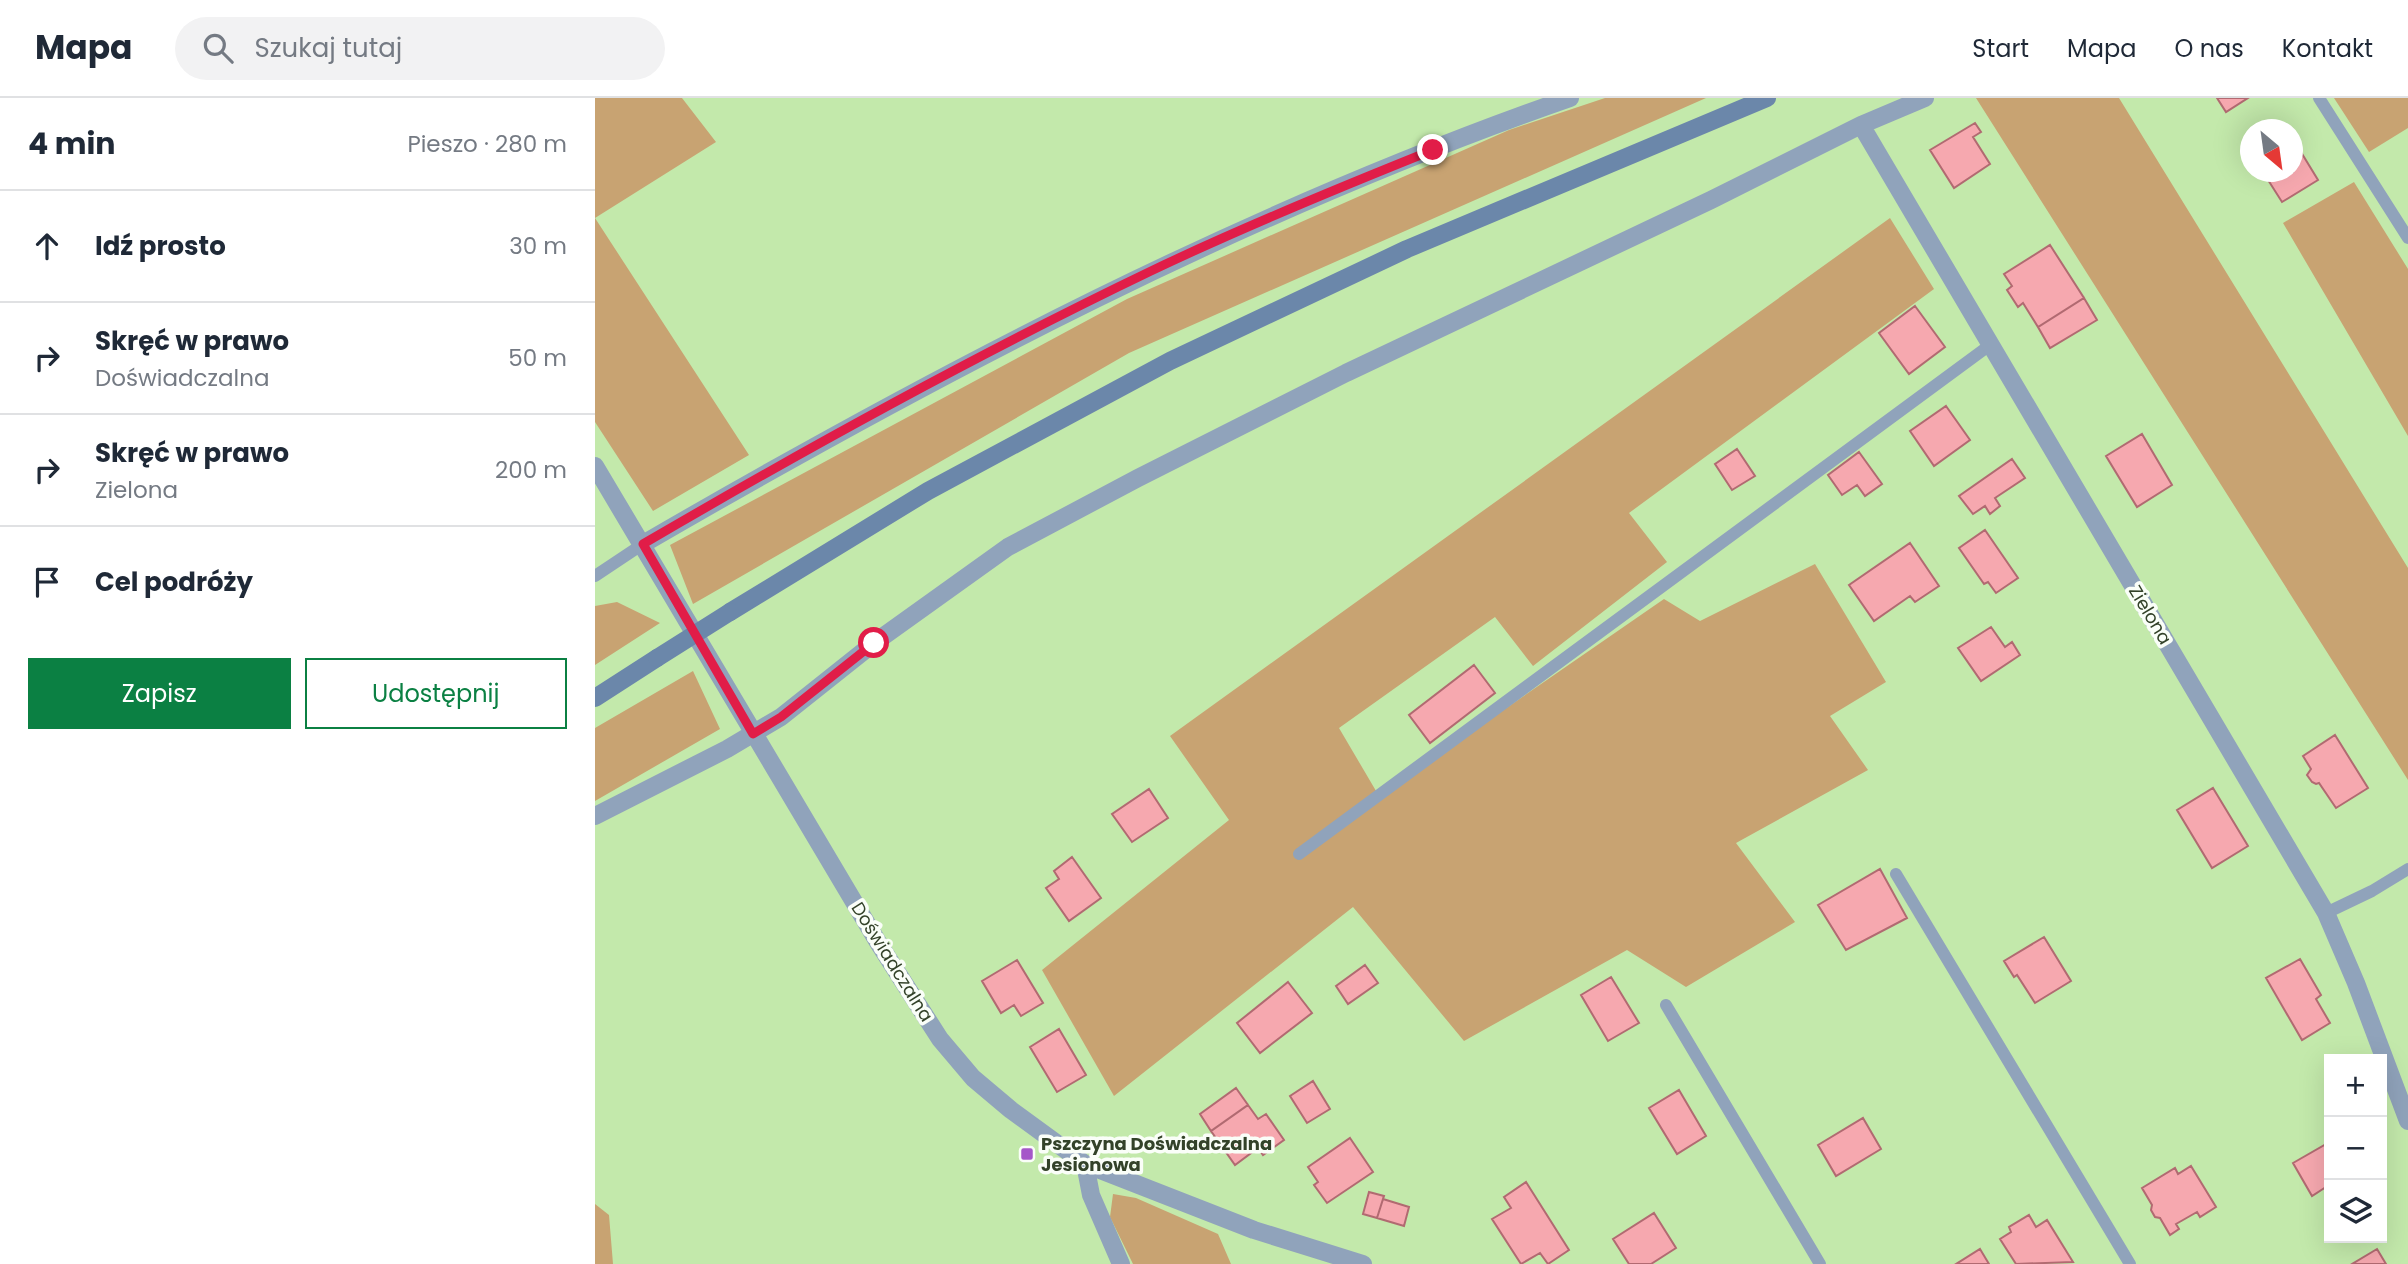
<!DOCTYPE html>
<html lang="pl">
<meta charset="utf-8">
<style>
body{margin:0;font-family:Poppins,sans-serif;background:#f2f2f3;color:#1f2937}
.controls{position:absolute;right:21px;bottom:21px;display:grid;overflow:hidden;border-radius:0px;box-shadow:0 7px 28px #0002}
.controls button{width:63px;height:63px;display:grid;place-items:center;padding:0;border:0;border-bottom:2px solid #e0e1e3;background:#fff;color:#1f2937;font:35px sans-serif}
.compass{position:absolute;left:1645px;top:21px;width:63px;height:63px;border-radius:50%;background:#fff;box-shadow:0 7px 28px #0002;rotate:151deg}
.stop{position:absolute;width:21px;height:21px;margin:-16px;border:5px solid #e11d48;border-radius:50%;background:#fff}
.stop.end{background:#e11d48;border-color:#fff;box-shadow:0 2px 7px #0008}
.list{margin:0;padding:0;list-style:none}
h2{display:flex;justify-content:space-between;align-items:center;height:91px;margin:0;padding:0 28px;font-size:30px}
h2 small{font-size:23px;font-weight:400;color:#747a83}
.list li{display:grid;grid-template-columns:46px 1fr auto;gap:21px;align-items:center;box-sizing:border-box;height:112px;padding:0 28px;border-top:2px solid #e0e1e3}
.list b{display:block;font-size:26px;white-space:nowrap}
.list p{margin:0;font-size:23px;white-space:nowrap;color:#747a83}
.list em{font-size:23px;font-style:normal;color:#747a83}
.actions{display:flex;gap:14px;padding:21px 28px}
.actions a{flex:1;padding:16px 0;border:2px solid #0b8043;border-radius:0px;text-align:center;font-size:24px;color:#0b8043}
.actions .main{background:#0b8043;color:#fff}
.icon{flex:none;width:38px;height:38px;fill:none;stroke:currentColor;stroke-width:2;stroke-linecap:round;stroke-linejoin:round}
.map{position:relative;flex:none;width:1813px;height:1166px;overflow:hidden}
header{display:flex;align-items:center;gap:42px;box-sizing:border-box;height:98px;padding:0 35px;background:#fff;border-bottom:2px solid #e0e1e3}
header strong{font-size:33px}
nav{display:flex;gap:38px;margin-inline-start:auto;font-size:24px}
.search{width:490px;height:63px;background:#f2f2f3;display:flex;align-items:center;gap:18px;box-sizing:border-box;padding:0 24px;border-radius:38px;color:#747a83;font-size:26px}
main{display:flex}
aside{flex:1;background:#fff}
.map>svg:first-child{display:block}
.green{fill:#c8a372}
.building{fill:#f6a8af;stroke:#b16a71;stroke-width:2}
.lines{fill:none;stroke-linecap:round;stroke-linejoin:round}
.service{stroke:#90a3bb;stroke-width:12}
.minor{stroke:#90a3bb;stroke-width:18}
.secondary{stroke:#6b87aa;stroke-width:18}
.secondary-bridge{stroke:#6b87aa;stroke-width:18}
.route{stroke:#e11d48;stroke-width:9}
.poi-dot{fill:#a557c9;stroke:#fafef8;stroke-width:2.5}
.labels{text-anchor:middle;stroke-width:7;stroke-linejoin:round;paint-order:stroke}
.street-label{font-size:18px;fill:#334229;stroke:#fafef8}
.poi-label{font-size:18px;font-weight:bold;fill:#334229;stroke:#fafef8;text-anchor:start}
</style>
<header>
<strong>Mapa</strong>
<div class="search"><svg class="icon" aria-label="search" viewBox="0 0 24 24"><circle cx="10" cy="10" r="6"/><path d="M15 15l6 6"/></svg>Szukaj tutaj</div>
<nav><a>Start</a><a>Mapa</a><a>O nas</a><a>Kontakt</a></nav>
</header>
<main>
<aside>
<h2>4 min<small>Pieszo · 280 m</small></h2>
<ul class="list">
<li><svg class="icon" aria-label="ahead" viewBox="0 0 24 24"><path d="M12 20V5M6 11l6-6 6 6"/></svg><div><b>Idź prosto</b></div><em>30 m</em></li>
<li><svg class="icon" aria-label="right" viewBox="0 0 24 24"><path d="M7 20v-9h11M14 6l5 5-5 5"/></svg><div><b>Skręć w prawo</b><p>Doświadczalna</p></div><em>50 m</em></li>
<li><svg class="icon" aria-label="right" viewBox="0 0 24 24"><path d="M7 20v-9h11M14 6l5 5-5 5"/></svg><div><b>Skręć w prawo</b><p>Zielona</p></div><em>200 m</em></li>
<li><svg class="icon" aria-label="arrive" viewBox="0 0 24 24"><path d="M6 21V4h12l-3 4 3 4H6"/></svg><div><b>Cel podróży</b></div></li>
</ul>
<div class="actions"><a class="main">Zapisz</a><a>Udostępnij</a></div>
</aside>
<div class="map">
<svg width="1813" height="1166" viewBox="0 0 1813 1166">
<rect width="100%" height="100%" fill="#c3e9ab"/>
<path class="green" d="M0,0H87L121,44L0,120L154,357L58,413L0,324Z
M1010,0H1111L534,255L98,506L75,447L532,201L914,32Z
M1381,0H1524L1813,470V682Z
M1739,0H1813V30L1774,54Z
M1759,84L1813,171V338L1688,125Z
M1295,120L1339,191L1034,415L1072,464L938,568L900,519L744,630L784,698L1069,501L1105,523L1220,466L1291,584L1235,618L1273,672L1141,745L1200,824L1091,889L1032,852L869,943L758,809L519,998L447,872L634,722L575,638Z
M22,504L65,525L0,567V508Z
M98,573L125,631L0,703V630Z
M518,1096L541,1100L623,1136L636,1166H538L515,1119Z
M0,1106L14,1117L18,1166H0Z"/>
<path class="building" d="M1622,0H1653L1631,14Z
M1380,25L1386,34L1378,39L1395,66L1359,90L1335,52Z
M1698,41L1723,82L1687,104L1668,74H1698Z
M1455,147L1489,200L1443,229L1428,205L1423,209L1412,192L1417,188L1409,176Z
M1489,200L1502,222L1455,250L1443,229Z
M1320,208L1350,249L1314,276L1284,235Z
M1351,308L1375,342L1339,368L1315,333Z
M1547,336L1577,387L1542,409L1511,358Z
M1142,351L1160,378L1137,392L1120,366Z
M1264,354L1287,386L1270,398L1262,387L1247,397L1233,377Z
M1417,361L1430,380L1400,400L1405,408L1395,416L1390,408L1378,416L1364,398Z
M1390,432L1423,480L1401,495L1393,484L1389,486L1364,450Z
M1315,445L1344,488L1320,504L1315,498L1279,523L1254,487Z
M1396,529L1410,549L1417,544L1425,557L1386,583L1363,550Z
M879,567L900,595L835,645L814,617Z
M1740,637L1773,690L1741,710L1724,685L1721,686L1717,684L1712,677L1716,671L1708,658Z
M1618,690L1653,748L1617,770L1582,712Z
M554,691L573,720L537,744L517,716Z
M477,759L506,800L474,823L451,790L464,781L459,773Z
M1285,771L1312,820L1251,852L1223,807Z
M1449,839L1476,883L1440,905L1422,877L1419,879L1409,863Z
M1705,861L1726,897L1721,901L1735,925L1707,942L1671,880Z
M422,862L448,905L426,918L419,907L406,915L387,883Z
M770,867L783,885L753,906L741,888Z
M1016,879L1044,925L1013,943L986,897Z
M693,884L717,915L665,955L642,925Z
M464,931L491,977L462,994L435,949Z
M718,983L735,1011L712,1025L695,998Z
M641,990L653,1007L616,1033L605,1016Z
M1084,992L1111,1038L1082,1056L1054,1010Z
M653,1007L663,1021L671,1016L689,1042L668,1057L663,1050L640,1067L616,1033Z
M1268,1020L1286,1051L1241,1078L1223,1047Z
M755,1040L778,1074L732,1105L719,1087L723,1084L713,1069Z
M1733,1045L1734,1087L1717,1098L1698,1065Z
M1596,1068L1621,1109L1605,1119L1602,1114L1581,1126L1584,1131L1575,1137L1565,1120L1560,1119L1556,1112L1557,1107L1547,1090L1580,1070L1583,1076Z
M931,1084L974,1152L953,1166L945,1155L926,1166L897,1121L916,1110L909,1099Z
M774,1094L789,1098L782,1120L768,1116Z
M788,1101L814,1109L809,1128L782,1120Z
M1059,1115L1081,1150L1056,1166H1034L1018,1141Z
M1434,1117L1441,1129L1452,1122L1478,1164L1421,1166L1405,1141L1416,1134L1414,1129Z
M1385,1151L1394,1166H1361Z
M1782,1151L1791,1166H1757Z"/>
<g class="lines">
<path class="service" d="M1724,0L1813,140
M0,478L48,446
M704,756L1395,247
M1301,776L1535,1166
M1731,815L1777,793L1813,771
M1071,907L1225,1166"/>
<path class="minor" d="M1266,27L1731,815L1761,885L1813,1023
M0,368L284,846L345,941L378,980L416,1012L490,1066L659,1132L768,1166
M48,446C344,274 651,113 975,0
M0,718L132,651L186,619L279,545L413,449L543,380L751,275L1116,102L1266,27L1330,0
M490,1066L496,1097L526,1166"/>
<path class="secondary" d="M135,514L333,393L575,263L812,151L1172,0
M0,600L62,560"/>
<path class="secondary-bridge" d="M62,560L135,514"/>
</g>
<g class="lines">
<path class="route" d="M279,545L186,619L158,636L48,446C214,349 383,256 556,173C648,129 743,90 838,52"/>
</g>
<rect class="poi-dot" x="425" y="1049" width="14" height="14" rx="3.5"/>
<g class="labels">
<g class="street-label">
<text transform="translate(1555 517) rotate(59)" y="6">Zielona</text>
<text transform="translate(297 864) rotate(58)" y="6">Doświadczalna</text>
</g>
<g class="poi-label">
<text x="446" y="1052">Pszczyna Doświadczalna<tspan x="446" dy="21">Jesionowa</tspan></text>
</g>
</g>
</svg>
<div class="controls">
<button>+</button>
<button>−</button>
<button><svg class="icon" aria-label="layers" viewBox="0 0 24 24"><path d="M12 4l9 5-9 5-9-5zM3 14l9 5 9-5"/></svg></button>
</div>
<svg class="compass" viewBox="-18 -18 36 36"><path d="M0-13l5 13h-10z" fill="#e53935"/><path d="M0 13l5-13h-10z" fill="#747a83"/></svg>
<div class="stop" style="left:279px;top:545px"></div>
<div class="stop end" style="left:838px;top:52px"></div>
</div>
</main>
